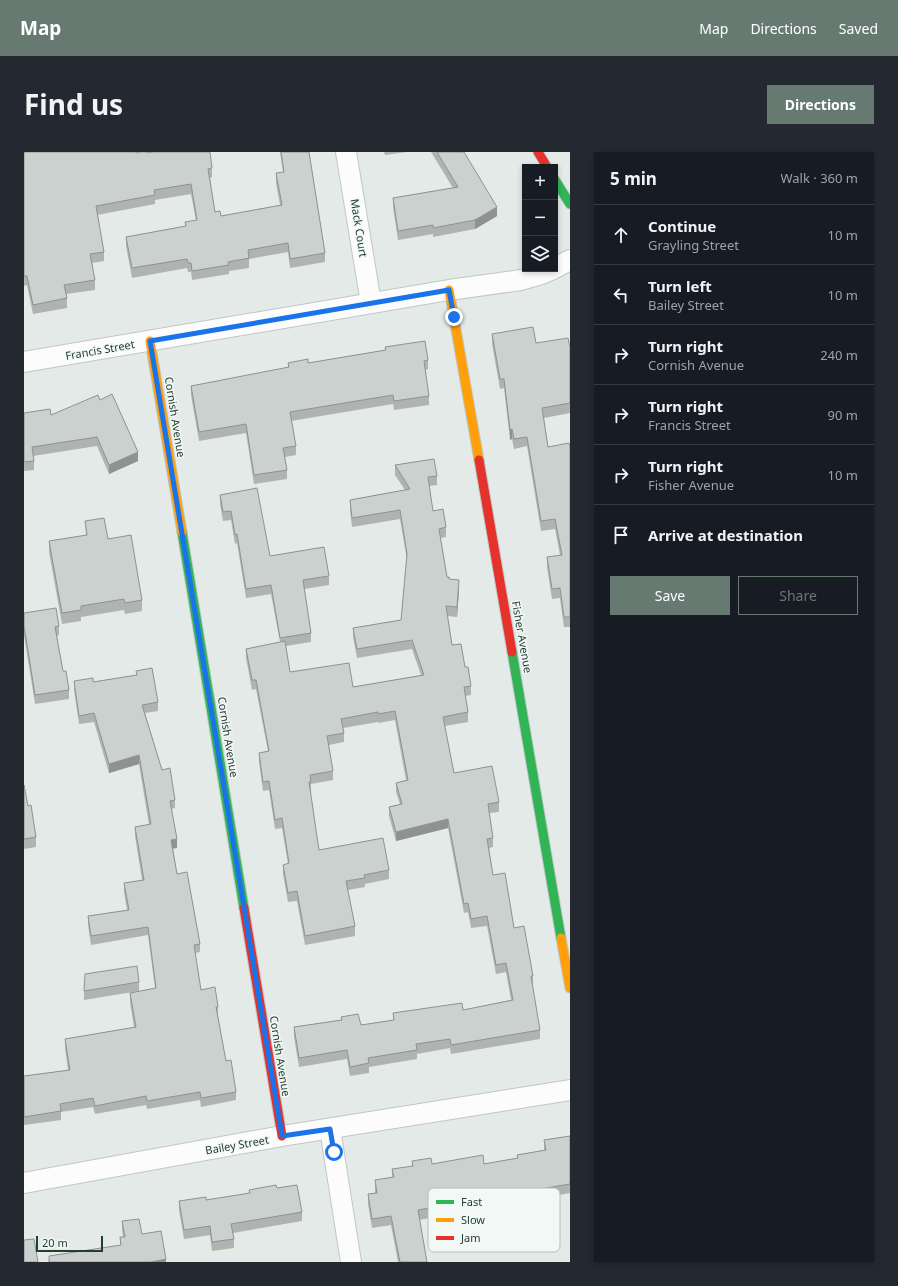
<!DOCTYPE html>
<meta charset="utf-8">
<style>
body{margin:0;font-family:"Noto Sans",sans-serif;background:#242831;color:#f1f3f6}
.controls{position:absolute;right:12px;top:12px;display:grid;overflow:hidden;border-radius:0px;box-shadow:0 2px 6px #0003}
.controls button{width:36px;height:36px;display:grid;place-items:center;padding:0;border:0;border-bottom:1px solid #363941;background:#171b24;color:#f1f3f6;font:20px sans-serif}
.scale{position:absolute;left:12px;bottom:10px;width:67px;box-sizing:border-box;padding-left:4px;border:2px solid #223d33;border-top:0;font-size:11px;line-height:14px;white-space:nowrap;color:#223d33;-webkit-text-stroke:3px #f2f8f5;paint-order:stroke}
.stop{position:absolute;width:12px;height:12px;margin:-9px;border:3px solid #1a73e8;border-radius:50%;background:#fff}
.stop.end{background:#1a73e8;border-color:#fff;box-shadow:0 1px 4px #0008}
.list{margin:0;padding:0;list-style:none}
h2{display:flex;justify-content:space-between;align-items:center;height:52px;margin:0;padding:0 16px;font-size:17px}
h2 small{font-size:13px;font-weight:400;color:#9ea1a6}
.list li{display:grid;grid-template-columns:26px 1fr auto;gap:12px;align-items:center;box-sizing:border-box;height:60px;padding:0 16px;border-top:1px solid #363941}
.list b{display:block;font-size:15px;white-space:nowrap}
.list p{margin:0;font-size:13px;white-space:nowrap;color:#9ea1a6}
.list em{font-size:13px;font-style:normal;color:#9ea1a6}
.actions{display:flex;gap:8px;padding:12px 16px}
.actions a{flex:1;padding:9px 0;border:1px solid #667a72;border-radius:0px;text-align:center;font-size:14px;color:#667a72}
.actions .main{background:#667a72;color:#fff}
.icon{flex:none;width:22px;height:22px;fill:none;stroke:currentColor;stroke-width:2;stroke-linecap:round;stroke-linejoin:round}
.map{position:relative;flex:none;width:546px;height:1110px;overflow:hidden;border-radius:0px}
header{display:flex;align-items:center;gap:24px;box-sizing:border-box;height:56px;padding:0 20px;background:#667a72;color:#fff}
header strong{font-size:19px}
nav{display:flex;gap:22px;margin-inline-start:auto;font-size:14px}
.intro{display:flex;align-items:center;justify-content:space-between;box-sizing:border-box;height:96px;padding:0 24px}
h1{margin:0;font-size:28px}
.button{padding:10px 18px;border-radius:0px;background:#667a72;color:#fff;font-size:14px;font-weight:700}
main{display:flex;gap:24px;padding:0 24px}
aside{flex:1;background:#171b24;border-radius:0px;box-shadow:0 2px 6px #0003}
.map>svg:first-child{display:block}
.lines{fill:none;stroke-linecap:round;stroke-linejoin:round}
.street-casing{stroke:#c1c7c4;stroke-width:22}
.fast-casing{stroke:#bfc7c4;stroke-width:11}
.slow-casing{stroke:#bfc7c4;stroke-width:11}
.jam-casing{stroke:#bfc7c4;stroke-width:11}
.street{stroke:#fbfcfb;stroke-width:20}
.fast{stroke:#30b455;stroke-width:9}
.slow{stroke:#ff9f0a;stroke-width:9}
.jam{stroke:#e5322d;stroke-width:9}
.wall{fill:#afb4b1}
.shaded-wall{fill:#8e9290}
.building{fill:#cbd1ce;stroke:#8e9290}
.route{stroke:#1a73e8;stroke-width:5}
.labels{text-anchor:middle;stroke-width:3;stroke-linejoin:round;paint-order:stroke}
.street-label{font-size:11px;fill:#223d33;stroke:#f2f8f5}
.key{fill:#f2f8f5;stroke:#b4c0bb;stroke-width:1}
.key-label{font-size:11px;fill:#223d33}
</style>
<header>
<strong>Map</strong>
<nav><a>Map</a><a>Directions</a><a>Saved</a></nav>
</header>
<div class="intro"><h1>Find us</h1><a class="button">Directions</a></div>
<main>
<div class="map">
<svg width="546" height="1110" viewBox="0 0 546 1110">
<rect width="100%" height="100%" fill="#e4eae7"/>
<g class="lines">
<g class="street-casing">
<path id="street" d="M322,0L347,151
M531,116L546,108
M0,210L425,138L497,128L518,122L529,117
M306,977L327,1110
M0,1031L258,984L546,938"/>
</g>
<g class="fast-casing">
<path id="fast" d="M531,28L546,52
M158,380L220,756
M488,500L537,786"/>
</g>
<g class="slow-casing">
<path id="slow" d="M425,138L455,308
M126,189L158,380
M537,786L546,836"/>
</g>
<g class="jam-casing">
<path id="jam" d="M514,0L523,15
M455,308L488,500
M220,756L258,984"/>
</g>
<use href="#street" class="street"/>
<use href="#fast" class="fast"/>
<use href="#slow" class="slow"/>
<use href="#jam" class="jam"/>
</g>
<path class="wall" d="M0,0L124,1L188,16V25L186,26L191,60L197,64L256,53L252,31V21L259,20L256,0H285L301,101V110L266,116L264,100L225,107V116L205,119V122L168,128L167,120H164L163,116L108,126L102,94V85L161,74V70L172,69L167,42L131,48V52L73,63L80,100V109L68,111L71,128V138L42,142L43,146V156L9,162L3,133L0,134Z
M360,0H383L361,3Z
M407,0H440L473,64L451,77L409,85V82L374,88L369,55V46L429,36Z
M468,182L512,191L546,195V261L520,266L524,295H546V475H540L536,446L528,447L523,415V405L536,403L531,377L517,379L503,294L490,297L488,287L486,288L480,236L476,237L468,192Z
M361,195L404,208V217L401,218L405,244V253L370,258L369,252L267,269L272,294V303L261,305L263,318V327L230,332L222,281L175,289L167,243V234L264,216V211H284L361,198Z
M76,248L114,309L85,322L73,294L9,304L10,309V318L0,319V261L27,263Z
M371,313L413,324V333L405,334L409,359L422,375V385L416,386L423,425L435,438L433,465L423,464L428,493L441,515L447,534V543L441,544L444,560V570L421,574L430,621L475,650V660L465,661L469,686V695L465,696L469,723L509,824V833H508L516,878V887L427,902L426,896L393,902V907L345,915V921L326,924L323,907L275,915L270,885V875L317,868V865L337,873L369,868V861L439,858L487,848L482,820L472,822L463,774L447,776L444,760L440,761L424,676L372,689L365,664V655L376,652L372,640V631L382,628L371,568L354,571V570L319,576L320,581V590L305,593L309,619V628L287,632V639H286L295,698L365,718V727L341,732V735L324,738L331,774V784L281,793L273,749L264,750L259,722V713L264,712L258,676L251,677L245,638L239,639L235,610V601L244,599L232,537L228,538L222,506V497L256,490L247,442L222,446L213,391L211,392L207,368L199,369L196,352V343L246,404L305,424V433L280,437L287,481V490L262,494L266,520L329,535L397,523L388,497L333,506L329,485V476L377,468L383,408L376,367L328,375L326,357V348L381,338L371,323Z
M61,369L84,387L118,448V459L101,462L100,458L57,465V469L38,472L25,400V389L62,383Z
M0,461L35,474V483L33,484L39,519L45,538V547L11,552L0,483Z
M112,519L134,550V559L121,561L138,618L151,648V656L147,657L153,696H149L153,722L176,792V800L171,801L177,838L194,855V864L202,909L212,940V948L177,955L176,948L123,957L122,953L71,962L69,955L37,960V968L0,973V924L44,918L41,896V887L110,875L106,850V841L131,836L124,783L67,793L64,773V764L103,758L100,740V731L118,728L111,684V675L125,673L115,612L85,621L70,570L55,572L50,538V529L69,530L112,523Z
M0,633L4,654L12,685V695L0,697Z
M115,830V839L60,848V839Z
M546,984V1041L395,1068L403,1110H374L367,1073L348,1076L344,1052V1042L351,1041V1028L368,1025V1017L388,1015V1009L408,1012H460L493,1006V1003L520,998V988Z
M253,1036L278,1060V1069L209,1081L210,1087V1096L188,1099L186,1083L160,1087L155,1058V1049L182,1048L225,1042V1038Z
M98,1069L118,1082L142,1110H25V1104L96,1093V1085H99L98,1078Z"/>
<path class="shaded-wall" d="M473,55V64L451,77V68Z
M488,277V287L486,288V278Z
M114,300V309L85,322V313Z
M435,428V438L433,465V455Z
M115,603V612L85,621V612Z
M424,667V676L372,689V680Z
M153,687V696L147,697V688Z
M142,1107V1110H127Z"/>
<path class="building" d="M0,0H112V1L117,0H124V1L129,0H186L188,16L184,17L191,60L196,59L197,64L258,53L252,21L260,20L257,0H285L301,101L266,107L264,91L224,98L225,106L204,110L205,113L168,119L167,111H164L163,107L108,116L102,85L162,74L161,70L173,68L167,32L130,38L131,43L72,54L80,100L66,102L71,128L40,133L43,146L9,153L3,124H0Z
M413,0H440L473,55L451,68L409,76V73L374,79L369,46L434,35Z
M509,175L512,191L544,186L546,195V251L518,256L524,295L545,291L546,295V465H540L536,436L528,437L523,405L538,403L531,367L517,369L503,285L490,287L488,277L486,278L480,227H476L468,182Z
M401,189L404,208L400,209L405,244L370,249L369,243L266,260L272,294L259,296L263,318L230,323L222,272L175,280L167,234L265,215L264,211L284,207V211L362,198L361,195Z
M88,242L114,300L85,313L73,285L8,295L10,309L0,310V261L26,257L27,263L74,243L76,248Z
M410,307L413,324L404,325L409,359L419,357L422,375L415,377L423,425H425V427L435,428L433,455L422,454L428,493L437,492L441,515H444L447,534L440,535L444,560L419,565L430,621L468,614L475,650L464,652L469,686L463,687L469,723L481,721L490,776L500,774L509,824H507L516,878L427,893L426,887L392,892L393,898L344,906L345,911L326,915L323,898L275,906L270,875L318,868L317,865L334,862L337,873L370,868L369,861L438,851L439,858L489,848L482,811L472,813L463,764L447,767L444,751L440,752L424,667L372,680L365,655L378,652L372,631L384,628L371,559L354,562V560L317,567L320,581L303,584L309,619L286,623L287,630H285L295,698L359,686L365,718L340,723L341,726L322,729L331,774L281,784L273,739L264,741L259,713L265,711L258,666L251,668L245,629L239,630L235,601L245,599L232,528H228L222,497L261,489L266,520L325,511L329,535L400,523L388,488L333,497L329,476L377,468L383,402L376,358L328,366L326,348L386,337L371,313Z
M233,336L246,404L300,395L305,424L279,428L287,481L256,486L247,433L222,437L213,382L211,383L207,359L199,360L196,343Z
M80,366L84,387L107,383L118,448L101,451L100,447L57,454V458L38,461L25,389L63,383L61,369Z
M32,456L35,474L31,475L39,519H42L45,538L11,543L0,474V461Z
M128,516L134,550L118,553L138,618L146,616L151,648L146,649L153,687L147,688L153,722L163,720L176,792L170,793L177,838L191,835L194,855H192L202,909L207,908L212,940L177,946L176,940L123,949L122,944L71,954L69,946L36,952L37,959L0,965V924L46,918L41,887L112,875L106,841L132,836L124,775L67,784L64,764L105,758L100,731L120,728L111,675L127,672L115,603L85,612L70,561L55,564L50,529L69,526V530L113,523L112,519Z
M0,633L4,654L7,653L12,685L0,687Z
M113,814L115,830L60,839L61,822Z
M546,984V1032L394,1058L403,1110H376L367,1064L348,1067L344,1042L353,1041L351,1028L370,1025L368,1017L389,1014L388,1009L407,1006L408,1012L459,1003L460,1012L494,1006L493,1003L522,998L520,988Z
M252,1033L253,1036L273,1033L278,1060L207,1072L210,1087L188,1090L186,1074L160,1078L155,1049L182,1045V1048L226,1041L225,1038Z
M115,1067L118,1082L137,1079L142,1107L127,1110H25V1104L97,1093L96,1085H101L98,1069Z
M10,1087L14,1110H0V1088Z"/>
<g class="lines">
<path class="route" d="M310,1000L306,977L258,984L126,189L425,138L430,165"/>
</g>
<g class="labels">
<g class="street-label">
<text transform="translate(335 76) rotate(81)" y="4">Mack Court</text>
<text transform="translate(76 198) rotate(-10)" y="4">Francis Street</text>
<text transform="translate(151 265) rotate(81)" y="4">Cornish Avenue</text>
<text transform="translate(498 485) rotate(80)" y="4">Fisher Avenue</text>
<text transform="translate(204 585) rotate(81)" y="4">Cornish Avenue</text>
<text transform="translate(256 904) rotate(81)" y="4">Cornish Avenue</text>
<text transform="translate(213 993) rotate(-10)" y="4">Bailey Street</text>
</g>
</g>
<rect x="404" y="1036" width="132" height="64" rx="6" class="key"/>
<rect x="412" y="1048" width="18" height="4" fill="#30b455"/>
<rect x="412" y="1066" width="18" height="4" fill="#ff9f0a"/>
<rect x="412" y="1084" width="18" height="4" fill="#e5322d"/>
<g class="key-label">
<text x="437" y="1054">Fast</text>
<text x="437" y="1072">Slow</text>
<text x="437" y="1090">Jam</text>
</g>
</svg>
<div class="controls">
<button>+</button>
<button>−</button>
<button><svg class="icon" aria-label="layers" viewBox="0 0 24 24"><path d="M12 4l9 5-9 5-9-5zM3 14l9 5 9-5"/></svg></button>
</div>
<div class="scale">20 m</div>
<div class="stop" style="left:310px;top:1000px"></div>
<div class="stop end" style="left:430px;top:165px"></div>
</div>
<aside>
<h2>5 min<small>Walk · 360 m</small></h2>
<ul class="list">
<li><svg class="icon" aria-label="ahead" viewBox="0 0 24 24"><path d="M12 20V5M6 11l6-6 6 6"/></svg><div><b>Continue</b><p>Grayling Street</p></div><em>10 m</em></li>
<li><svg class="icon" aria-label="left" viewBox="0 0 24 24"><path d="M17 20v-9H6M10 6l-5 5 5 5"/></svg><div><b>Turn left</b><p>Bailey Street</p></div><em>10 m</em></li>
<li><svg class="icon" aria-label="right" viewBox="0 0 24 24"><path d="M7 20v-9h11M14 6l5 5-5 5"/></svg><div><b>Turn right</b><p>Cornish Avenue</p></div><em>240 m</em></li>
<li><svg class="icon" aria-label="right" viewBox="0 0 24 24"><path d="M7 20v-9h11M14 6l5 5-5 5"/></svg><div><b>Turn right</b><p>Francis Street</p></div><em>90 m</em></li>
<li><svg class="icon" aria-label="right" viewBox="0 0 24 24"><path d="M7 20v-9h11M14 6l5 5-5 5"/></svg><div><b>Turn right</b><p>Fisher Avenue</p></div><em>10 m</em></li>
<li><svg class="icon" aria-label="arrive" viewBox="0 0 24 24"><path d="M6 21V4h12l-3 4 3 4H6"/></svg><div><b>Arrive at destination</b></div></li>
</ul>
<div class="actions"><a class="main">Save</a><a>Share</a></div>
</aside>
</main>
